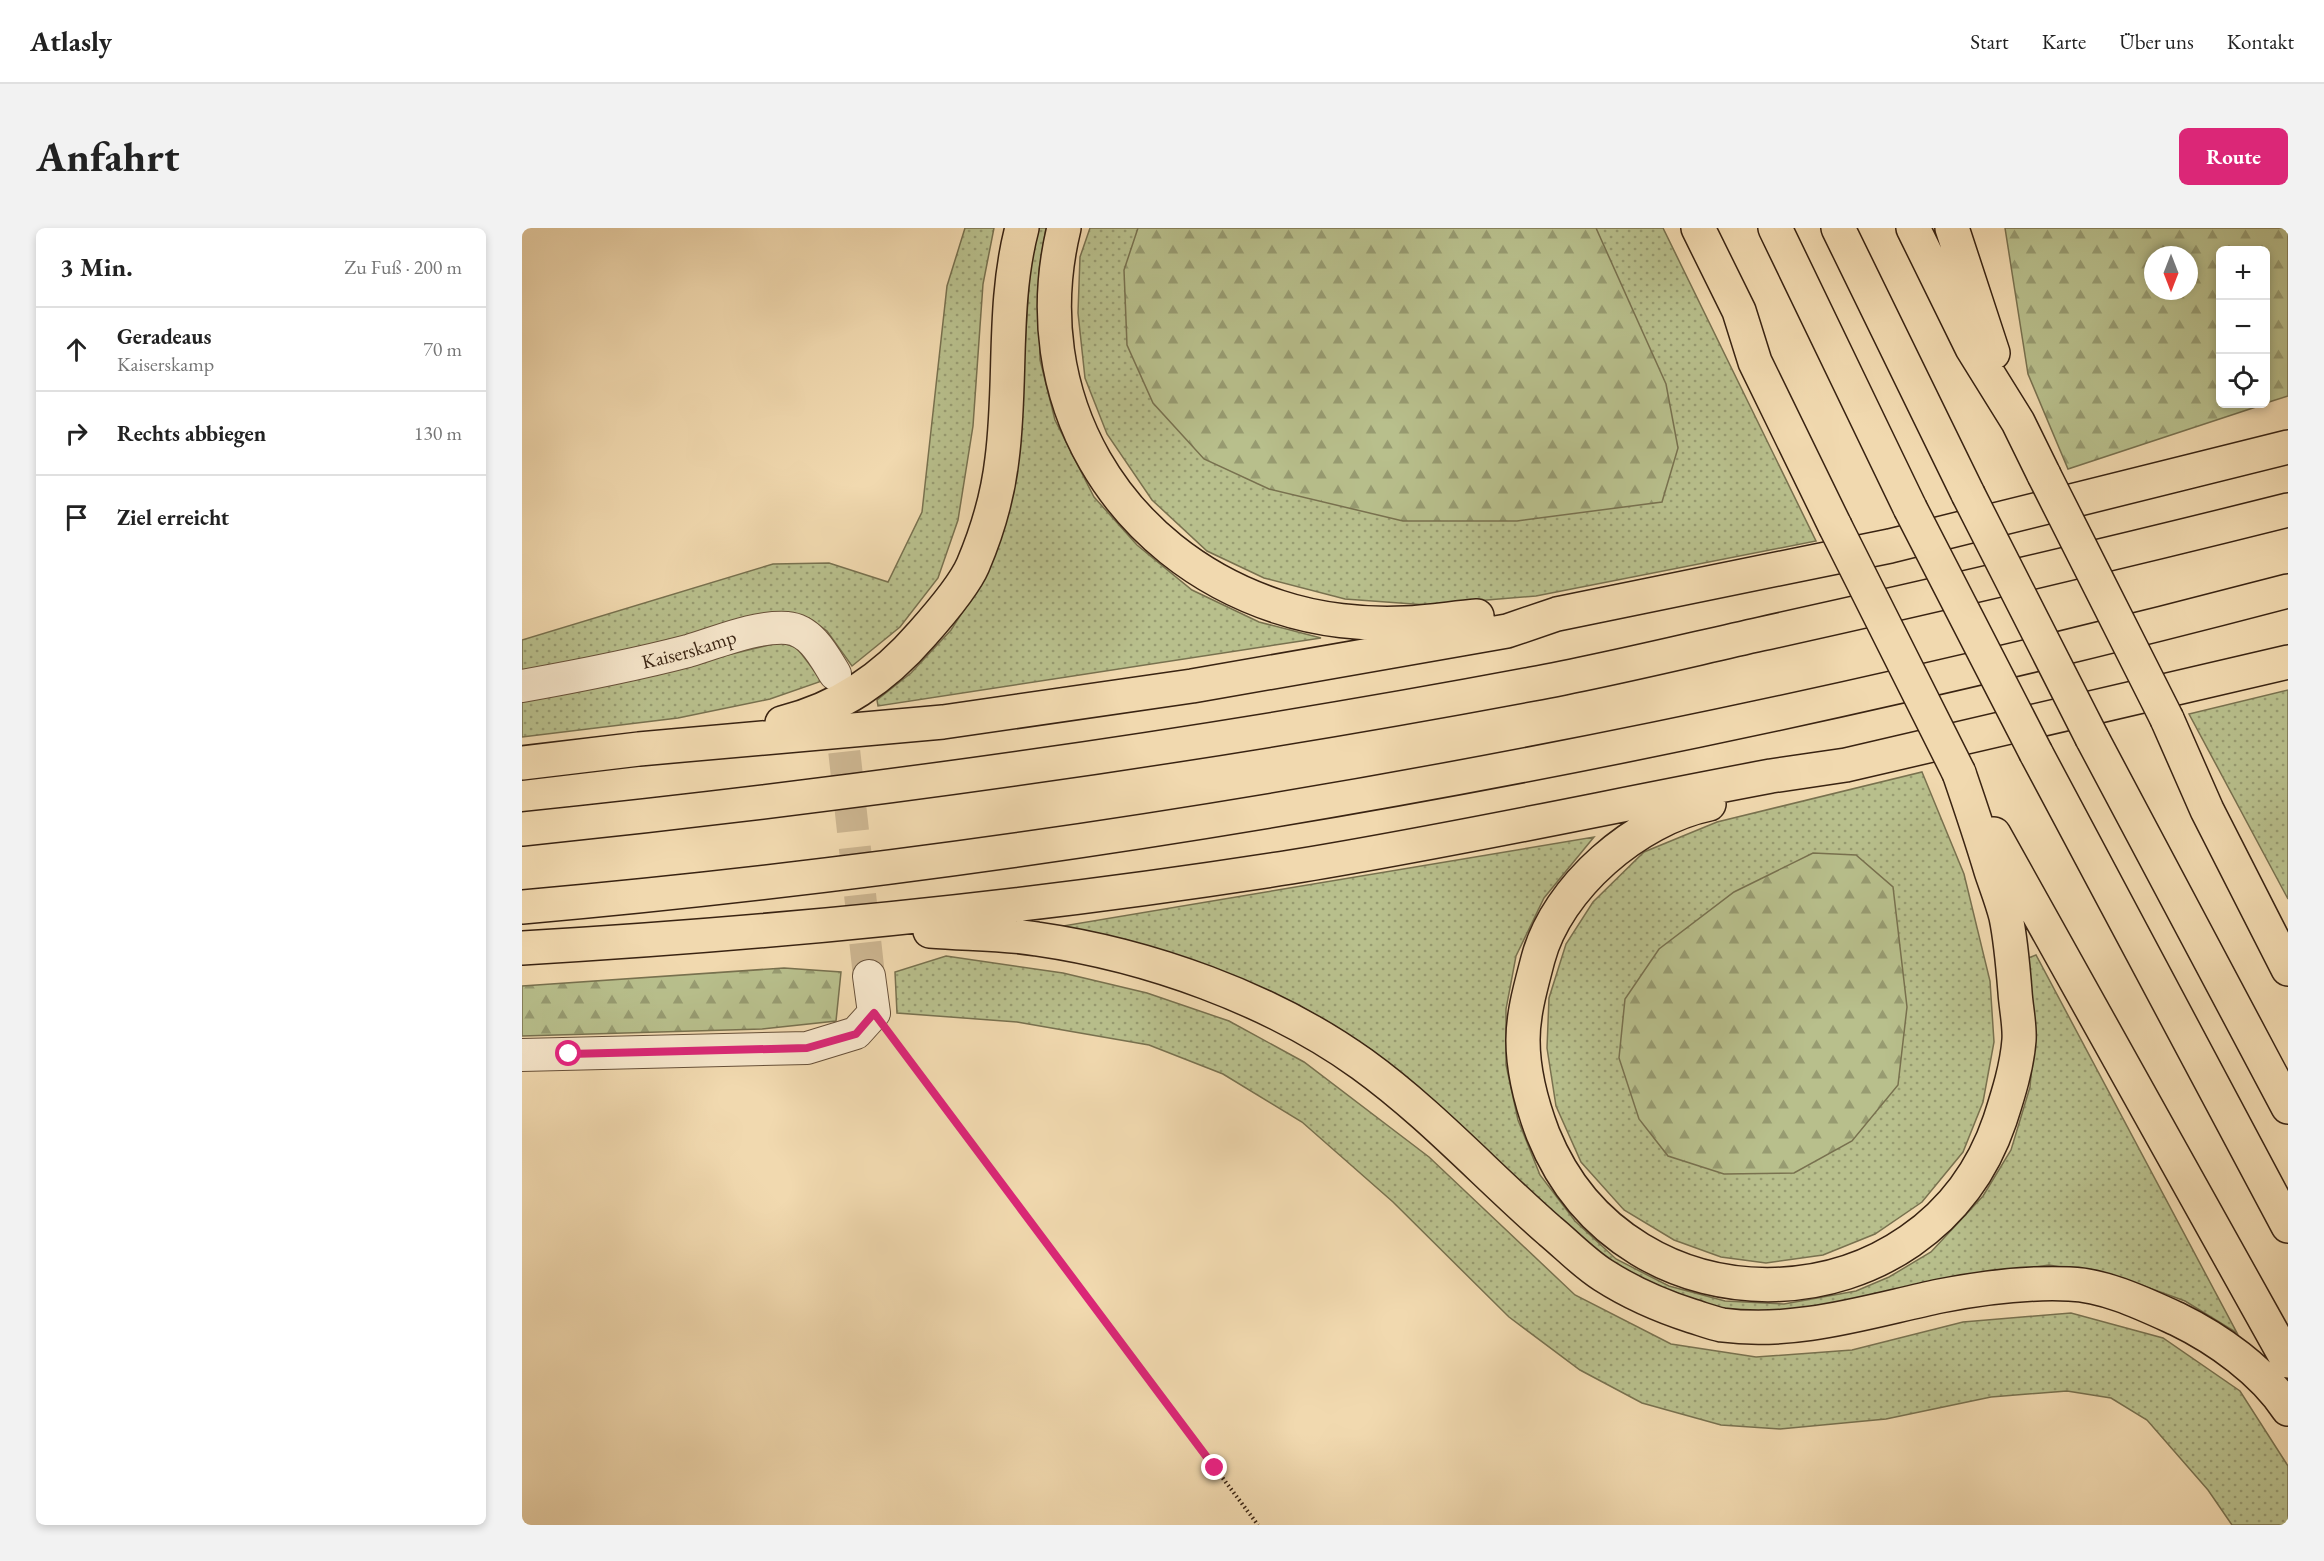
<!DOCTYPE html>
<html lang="de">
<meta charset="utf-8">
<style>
body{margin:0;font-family:"EB Garamond",serif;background:#f2f2f2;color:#222}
.controls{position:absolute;right:18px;top:18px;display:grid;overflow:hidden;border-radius:9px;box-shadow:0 3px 9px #0003}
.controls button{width:54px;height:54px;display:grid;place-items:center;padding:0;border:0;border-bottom:2px solid #e0e0e0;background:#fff;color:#222;font:30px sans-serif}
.compass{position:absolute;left:1622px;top:18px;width:54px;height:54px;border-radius:50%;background:#fff;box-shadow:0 3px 9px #0003;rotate:180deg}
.stop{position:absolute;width:18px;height:18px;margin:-14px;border:4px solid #db2777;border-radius:50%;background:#fff}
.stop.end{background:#db2777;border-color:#fff;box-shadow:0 2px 6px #0008}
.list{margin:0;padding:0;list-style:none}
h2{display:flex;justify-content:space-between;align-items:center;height:78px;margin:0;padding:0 24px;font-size:26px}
h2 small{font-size:20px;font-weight:400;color:#767676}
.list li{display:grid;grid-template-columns:39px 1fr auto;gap:18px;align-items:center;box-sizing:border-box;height:84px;padding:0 24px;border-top:2px solid #e0e0e0}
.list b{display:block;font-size:22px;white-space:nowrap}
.list p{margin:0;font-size:20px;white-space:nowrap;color:#767676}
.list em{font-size:20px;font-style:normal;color:#767676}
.icon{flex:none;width:33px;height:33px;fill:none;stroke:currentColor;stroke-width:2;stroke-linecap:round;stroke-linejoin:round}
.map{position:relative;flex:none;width:1766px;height:1297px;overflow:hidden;border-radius:9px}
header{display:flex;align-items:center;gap:36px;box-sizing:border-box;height:84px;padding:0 30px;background:#fff;border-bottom:2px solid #e0e0e0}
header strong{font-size:28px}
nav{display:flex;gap:33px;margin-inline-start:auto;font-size:21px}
.intro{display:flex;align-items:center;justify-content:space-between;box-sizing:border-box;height:144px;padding:0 36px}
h1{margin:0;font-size:42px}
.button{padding:15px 27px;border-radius:9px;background:#db2777;color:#fff;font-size:21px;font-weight:700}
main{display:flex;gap:36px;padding:0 36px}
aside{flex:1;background:#fff;border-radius:9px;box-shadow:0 3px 9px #0003}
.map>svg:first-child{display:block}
.grass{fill:url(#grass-dots);stroke:#78714f;stroke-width:1.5}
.forest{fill:url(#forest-firs);stroke:#78714f;stroke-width:1.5;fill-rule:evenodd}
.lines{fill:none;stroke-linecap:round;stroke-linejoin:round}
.minor-tunnel{stroke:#ccb590;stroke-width:32;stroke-dasharray:32 16;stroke-linecap:butt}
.minor-casing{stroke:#675039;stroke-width:34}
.highway-casing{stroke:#392312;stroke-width:36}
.path{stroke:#392312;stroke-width:4;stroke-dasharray:1.5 3;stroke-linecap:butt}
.minor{stroke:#f6e6cb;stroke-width:32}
.highway{stroke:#f1d9af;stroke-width:33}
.highway-bridge-casing{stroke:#392312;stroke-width:36;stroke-linecap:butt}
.highway-bridge{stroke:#f1d9af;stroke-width:33}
.route{stroke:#db2777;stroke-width:8}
.labels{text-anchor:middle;stroke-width:5;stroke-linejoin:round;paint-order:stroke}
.street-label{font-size:20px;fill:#392312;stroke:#f6e6cb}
</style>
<header>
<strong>Atlasly</strong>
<nav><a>Start</a><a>Karte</a><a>Über uns</a><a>Kontakt</a></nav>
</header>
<div class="intro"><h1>Anfahrt</h1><a class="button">Route</a></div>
<main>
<aside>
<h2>3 Min.<small>Zu Fuß · 200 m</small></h2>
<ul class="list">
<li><svg class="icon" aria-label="ahead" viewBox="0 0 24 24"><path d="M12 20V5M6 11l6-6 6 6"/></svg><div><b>Geradeaus</b><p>Kaiserskamp</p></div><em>70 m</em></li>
<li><svg class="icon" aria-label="right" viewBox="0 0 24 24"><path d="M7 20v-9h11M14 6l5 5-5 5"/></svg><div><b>Rechts abbiegen</b></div><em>130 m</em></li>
<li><svg class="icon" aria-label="arrive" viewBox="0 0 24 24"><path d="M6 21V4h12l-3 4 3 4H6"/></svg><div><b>Ziel erreicht</b></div></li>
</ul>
</aside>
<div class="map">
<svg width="1766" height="1297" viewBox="0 0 1766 1297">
<defs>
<pattern id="grass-dots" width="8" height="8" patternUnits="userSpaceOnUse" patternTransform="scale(1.5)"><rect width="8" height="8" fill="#b8bf8c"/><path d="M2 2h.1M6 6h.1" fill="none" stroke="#979b71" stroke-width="1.8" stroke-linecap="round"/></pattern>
<pattern id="forest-firs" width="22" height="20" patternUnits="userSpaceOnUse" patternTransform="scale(1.5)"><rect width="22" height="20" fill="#b8bf8c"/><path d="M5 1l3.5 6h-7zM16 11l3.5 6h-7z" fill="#979b71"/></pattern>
</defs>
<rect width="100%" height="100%" fill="#f1d9af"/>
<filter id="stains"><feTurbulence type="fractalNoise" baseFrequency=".00333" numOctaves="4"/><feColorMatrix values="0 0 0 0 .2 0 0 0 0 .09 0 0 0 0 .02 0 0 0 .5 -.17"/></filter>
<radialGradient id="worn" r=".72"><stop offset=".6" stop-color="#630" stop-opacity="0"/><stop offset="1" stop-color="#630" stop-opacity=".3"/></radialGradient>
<path class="grass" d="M443,0H472L461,56L451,198L436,292L416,350L378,399L330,438L305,403L287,390L252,392L0,448V412L251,336L307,335L366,354L400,284L425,58Z
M514,0H524L517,42L518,132L533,192L572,269L615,317L670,362L737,394L799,410L356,478L355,472L389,445L429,402L461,352L498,199L508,40Z
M568,0H1141L1294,313L1014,368L905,377L823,371L742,350L685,323L630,272L585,206L563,150L556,85L558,29Z
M259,414L275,420L300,453L248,471L156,490L0,509V472L115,449Z
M1766,462V671L1667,486Z
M1400,544L1442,646L1468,753L1472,814L1461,874L1441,924L1400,974L1353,1006L1301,1027L1244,1035L1199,1029L1152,1012L1102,982L1059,934L1034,878L1025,820L1027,770L1044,716L1071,674L1122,624L1195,594Z
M1072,609L1022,670L994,728L984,781V837L996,892L1018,947L1053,993L1094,1031L1147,1058L1203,1073L1262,1076L1334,1063L1367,1049L1409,1024L1461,968L1489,922L1508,859L1513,799L1506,730L1514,727L1715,1105L1663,1073L1597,1049L1527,1037L1438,1050L1265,1086L1203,1083L1146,1068L1091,1039L872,842L535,699Z
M424,728L541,745L625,765L707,793L782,834L907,929L1053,1067L1149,1116L1234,1129L1330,1122L1441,1094L1549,1085L1641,1110L1718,1163L1766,1238V1297H1710L1686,1262L1625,1192L1589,1170L1545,1163L1469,1169L1364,1191L1258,1201L1199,1197L1120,1175L1058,1142L987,1089L871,974L780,894L701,846L627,817L495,794L375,785L373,744Z"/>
<path class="forest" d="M616,0H1074L1144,156L1156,220L1140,274L995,293H881L747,261L682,231L631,175L605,117L602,42Z
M1483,0H1766V168L1744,175V22H1698V176H1743L1546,241L1506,146ZM1631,27H1667V63H1631Z
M1291,625L1334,627L1371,659L1385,779L1376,857L1330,913L1272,945L1202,946L1146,928L1117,891L1097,830L1103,771L1137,721L1212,664Z
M262,740L319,744L314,793L240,801L0,808V758Z"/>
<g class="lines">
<path class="minor-tunnel" d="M317,476L347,748"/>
<g class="minor-casing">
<g id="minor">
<path id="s1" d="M0,458C56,448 112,437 166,423C197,414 232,398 265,400C289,402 302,428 313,446"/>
<path d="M0,827L285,820L334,805L352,785L347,748"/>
</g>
</g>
<g class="highway-casing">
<path id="highway" d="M542,0C501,168 594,326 757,379C796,392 842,397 883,395C907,394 931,390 955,388
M1176,0L1217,83L1233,134L1313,298
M1253,0L1388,280
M1316,0L1446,266
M1391,0L1450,120L1496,194L1522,247
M1430,0L1471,125
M1645,491L1685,582L1766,741
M260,495C318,480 361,451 400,406C416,388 442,358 451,337C465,304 476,266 480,231C490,155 480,76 500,0
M1570,510L1766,879
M1514,525L1766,998
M0,535L117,521L421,494L670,458L985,403L1035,386L1368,318L1766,219
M1187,576C1115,591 1035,659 1016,731C1009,758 1001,785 1001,812C1001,844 1010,877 1021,906C1105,1114 1406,1104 1478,892C1486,867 1495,839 1497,812C1498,797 1494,780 1493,764C1491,739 1489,713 1484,689C1480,673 1474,658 1469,643C1459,610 1448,577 1437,545
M0,601C338,566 675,519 1010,456C1086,442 1163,423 1239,406C1415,367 1591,326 1766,282
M1472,606L1766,1133
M0,679C596,626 1188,515 1766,363
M408,703C444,706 480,705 515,711C626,727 748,770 840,836C908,885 965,948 1028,1003C1045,1017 1062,1035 1081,1047C1109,1065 1139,1078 1170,1088C1180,1091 1190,1095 1200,1097C1274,1107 1347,1083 1418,1068C1459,1060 1504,1054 1547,1056C1583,1057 1622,1076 1655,1091C1696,1111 1741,1143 1766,1181
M0,720C257,705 514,679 769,639C930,613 1089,578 1249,548L1324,537L1766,434"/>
</g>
<path class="path" d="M371,811L736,1297"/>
<use href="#minor" class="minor"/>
<use href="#highway" class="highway"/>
<g class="highway-bridge-casing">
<path id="highway-bridge" d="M1522,247L1645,491
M1446,266L1570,510
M1388,280L1514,525
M1313,298L1437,545"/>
</g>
<use href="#highway-bridge" class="highway-bridge"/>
</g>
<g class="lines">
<path class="route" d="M47,826L285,820L334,806L352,785L693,1240"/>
</g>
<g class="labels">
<g class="street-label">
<text dy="7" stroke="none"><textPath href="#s1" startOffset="171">Kaiserskamp</textPath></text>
</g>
</g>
<rect width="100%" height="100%" filter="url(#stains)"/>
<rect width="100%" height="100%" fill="url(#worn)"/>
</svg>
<div class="controls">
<button>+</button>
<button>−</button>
<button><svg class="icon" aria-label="locate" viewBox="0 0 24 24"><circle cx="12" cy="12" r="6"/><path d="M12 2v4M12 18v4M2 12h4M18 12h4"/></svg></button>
</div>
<svg class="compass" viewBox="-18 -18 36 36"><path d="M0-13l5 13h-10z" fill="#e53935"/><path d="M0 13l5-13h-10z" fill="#767676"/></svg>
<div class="stop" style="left:47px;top:826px"></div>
<div class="stop end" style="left:693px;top:1240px"></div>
</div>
</main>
